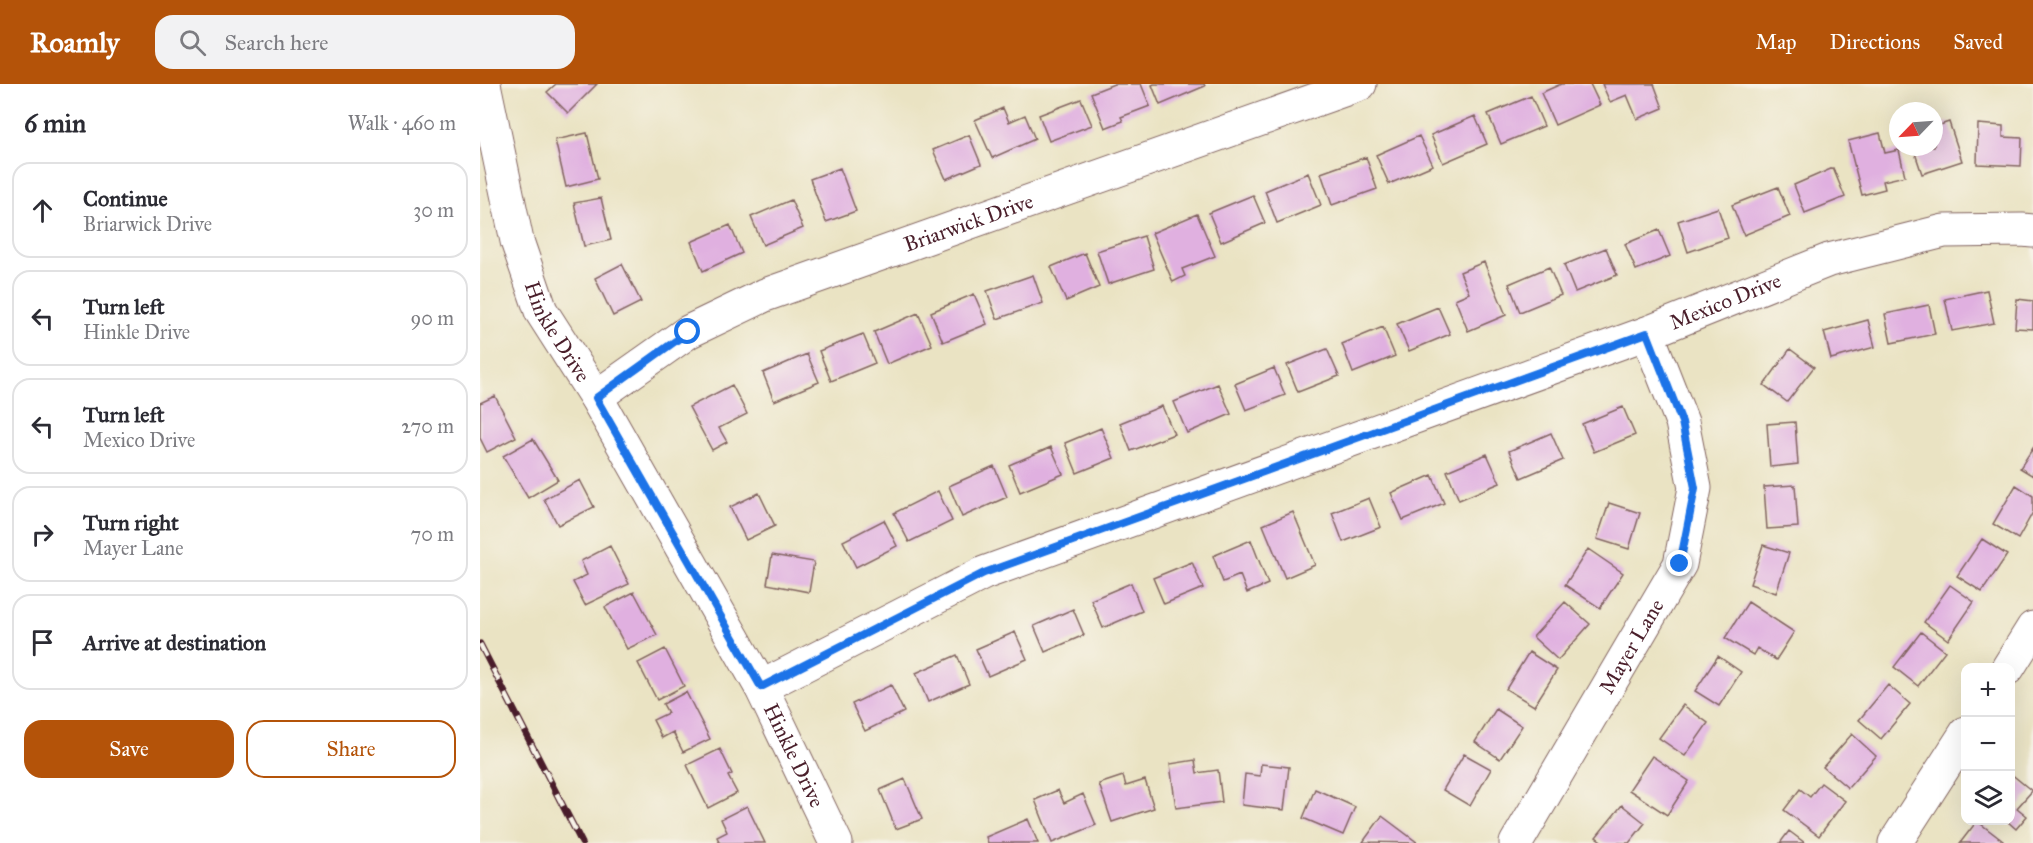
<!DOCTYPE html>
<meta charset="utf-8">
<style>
body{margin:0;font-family:"IM FELL Great Primer",serif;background:#f2f2f3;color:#2b2b33}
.controls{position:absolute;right:18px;bottom:18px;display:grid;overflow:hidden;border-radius:12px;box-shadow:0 6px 24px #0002}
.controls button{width:54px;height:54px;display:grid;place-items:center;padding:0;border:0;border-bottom:2px solid #e1e1e2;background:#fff;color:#2b2b33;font:30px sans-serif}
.compass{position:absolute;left:1409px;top:18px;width:54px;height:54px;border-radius:50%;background:#fff;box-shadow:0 6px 24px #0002;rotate:245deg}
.stop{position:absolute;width:18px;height:18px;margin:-14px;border:4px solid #1a73e8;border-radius:50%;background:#fff}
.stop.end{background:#1a73e8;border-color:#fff;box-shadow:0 2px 6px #0008}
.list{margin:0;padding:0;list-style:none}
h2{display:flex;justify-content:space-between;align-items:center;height:78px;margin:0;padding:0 24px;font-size:26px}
h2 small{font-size:20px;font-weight:400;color:#7c7c81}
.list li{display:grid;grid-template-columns:39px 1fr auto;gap:18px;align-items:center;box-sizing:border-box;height:96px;margin:0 12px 12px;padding:0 12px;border:2px solid #e1e1e2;border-radius:18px}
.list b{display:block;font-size:22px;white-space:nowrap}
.list p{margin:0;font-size:20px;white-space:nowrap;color:#7c7c81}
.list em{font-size:20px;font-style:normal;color:#7c7c81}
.actions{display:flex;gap:12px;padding:18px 24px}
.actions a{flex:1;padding:14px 0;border:2px solid #b45309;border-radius:18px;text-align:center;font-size:21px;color:#b45309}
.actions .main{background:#b45309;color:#fff}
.icon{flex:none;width:33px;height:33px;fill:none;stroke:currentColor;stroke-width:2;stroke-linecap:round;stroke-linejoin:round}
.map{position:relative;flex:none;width:1553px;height:759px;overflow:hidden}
header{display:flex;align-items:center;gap:36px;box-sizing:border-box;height:84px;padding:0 30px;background:#b45309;color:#fff}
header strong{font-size:28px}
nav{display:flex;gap:33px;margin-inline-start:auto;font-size:21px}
.search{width:420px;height:54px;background:#f2f2f3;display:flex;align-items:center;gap:15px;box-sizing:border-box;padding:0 21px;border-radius:18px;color:#7c7c81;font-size:22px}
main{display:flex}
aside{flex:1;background:#fff}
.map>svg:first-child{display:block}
.building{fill:#e0b0e0}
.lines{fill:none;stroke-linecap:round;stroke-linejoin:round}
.minor-casing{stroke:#826460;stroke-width:35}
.minor{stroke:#fff;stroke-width:33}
.rail-casing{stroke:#4a1f2b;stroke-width:7}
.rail{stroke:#f7f3e8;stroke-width:4.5;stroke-dasharray:14;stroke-linecap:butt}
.route{stroke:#1a73e8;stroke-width:8}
.labels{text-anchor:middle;stroke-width:6;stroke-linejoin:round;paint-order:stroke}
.street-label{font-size:21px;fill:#4a1f2b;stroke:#f7f3e8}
</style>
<header>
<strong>Roamly</strong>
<div class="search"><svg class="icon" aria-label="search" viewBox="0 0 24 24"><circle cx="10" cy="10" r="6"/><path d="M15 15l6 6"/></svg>Search here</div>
<nav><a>Map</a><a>Directions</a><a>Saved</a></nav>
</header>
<main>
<aside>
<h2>6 min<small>Walk · 460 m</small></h2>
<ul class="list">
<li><svg class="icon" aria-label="ahead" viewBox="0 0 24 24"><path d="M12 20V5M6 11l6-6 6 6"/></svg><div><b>Continue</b><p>Briarwick Drive</p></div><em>30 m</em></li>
<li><svg class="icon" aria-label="left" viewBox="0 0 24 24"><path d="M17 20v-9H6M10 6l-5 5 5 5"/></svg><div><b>Turn left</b><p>Hinkle Drive</p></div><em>90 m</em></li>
<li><svg class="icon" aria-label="left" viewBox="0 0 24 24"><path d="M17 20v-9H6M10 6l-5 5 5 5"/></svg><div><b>Turn left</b><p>Mexico Drive</p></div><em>270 m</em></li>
<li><svg class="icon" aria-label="right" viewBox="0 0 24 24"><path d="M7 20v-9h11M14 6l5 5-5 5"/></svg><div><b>Turn right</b><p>Mayer Lane</p></div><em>70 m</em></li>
<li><svg class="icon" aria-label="arrive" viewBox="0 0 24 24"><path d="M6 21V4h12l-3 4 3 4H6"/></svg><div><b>Arrive at destination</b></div></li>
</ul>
<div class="actions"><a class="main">Save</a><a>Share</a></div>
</aside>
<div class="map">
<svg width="1553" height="759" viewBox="0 0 1553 759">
<rect width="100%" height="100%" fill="#f7f3e8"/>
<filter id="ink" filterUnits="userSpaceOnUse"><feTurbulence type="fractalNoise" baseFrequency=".0167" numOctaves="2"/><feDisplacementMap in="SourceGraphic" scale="12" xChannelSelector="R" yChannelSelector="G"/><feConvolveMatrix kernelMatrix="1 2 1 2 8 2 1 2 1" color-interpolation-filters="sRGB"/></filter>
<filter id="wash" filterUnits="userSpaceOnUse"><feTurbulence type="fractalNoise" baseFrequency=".008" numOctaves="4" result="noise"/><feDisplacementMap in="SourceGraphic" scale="24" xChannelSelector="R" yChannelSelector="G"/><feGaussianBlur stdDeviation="1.35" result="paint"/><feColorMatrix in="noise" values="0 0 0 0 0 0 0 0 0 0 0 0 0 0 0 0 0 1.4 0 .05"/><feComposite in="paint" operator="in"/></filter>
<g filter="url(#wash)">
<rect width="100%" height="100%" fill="#eae3c3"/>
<g id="blocks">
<path class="building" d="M76,0H117L88,29L67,8Z
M634,0H661L670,22L641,33L643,37L625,44L611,9Z
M674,0H724L725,2L680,21L672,1Z
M1081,0H1110L1120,21L1075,41L1061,9Z
M1122,0H1174L1183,24L1157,35L1147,11L1130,18Z
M1051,12L1064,42L1021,60L1008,30Z
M601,15L612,41L569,57L559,31Z
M523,24L529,38L545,31L555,55L512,74L495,36Z
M995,32L1007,60L963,79L951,51Z
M1469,38L1482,77L1442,90L1433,63H1454V43Z
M1498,40L1523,42V53L1542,54L1541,82L1497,80Z
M107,49L118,95L86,103L75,56Z
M1400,49L1405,69L1419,66L1425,92L1403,97L1405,105L1382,111L1368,57Z
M489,51L501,80L466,95L453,66Z
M939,52L953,81L909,100L896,71Z
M886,73L897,105L852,121L841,89Z
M360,84L376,127L346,138L330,95Z
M1353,84L1365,113L1325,129L1314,101Z
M828,89L841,121L797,139L785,107Z
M1298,103L1310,132L1264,151L1252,121Z
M773,111L785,139L741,158L729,129Z
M121,114L131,156L104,162L94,119Z
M311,116L323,144L283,161L271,133Z
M1238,124L1248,154L1208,168L1198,137Z
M717,130L735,172L702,185L705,192L693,198L672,149Z
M250,141L262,169L223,187L211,158Z
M1179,146L1190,172L1156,186L1145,160Z
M664,152L674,185L628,200L617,167Z
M1126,164L1137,191L1095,208L1084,181Z
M605,169L619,203L586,217L571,183Z
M1004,178L1026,231L988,247L975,215L989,209L980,188Z
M142,180L161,218L133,232L115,194Z
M1069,183L1081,211L1040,228L1029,200Z
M553,191L563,219L517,235L507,207Z
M1507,206L1514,239L1472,247L1465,215Z
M494,210L507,240L463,258L451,228Z
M1537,215L1553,217V245L1535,244Z
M1449,221L1455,250L1411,259L1405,230Z
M958,223L970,250L929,267L917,240Z
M438,229L452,261L407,280L394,248Z
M1388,236L1395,263L1351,275L1344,248Z
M903,243L915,272L873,289L862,260Z
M383,250L395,279L351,297L339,267Z
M847,265L859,292L818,308L807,281Z
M1310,265L1334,283L1307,318L1284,301Z
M327,270L339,298L294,317L283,289Z
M794,284L805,311L766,326L755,300Z
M738,300L751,330L707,349L694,318Z
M252,301L267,330L239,344L247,358L232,366L209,323Z
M15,312L36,353L7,368L0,354V319Z
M682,322L694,350L651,367L640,339Z
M1143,323L1155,351L1114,368L1102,340Z
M1315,338L1318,380L1290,383L1287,340Z
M621,344L634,374L597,389L585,359Z
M1071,349L1083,376L1041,394L1029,367Z
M53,355L78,396L48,414L23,372Z
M571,363L583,390L540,408L529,381Z
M1553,364V392L1540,384Z
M1007,370L1020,399L979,416L967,387Z
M514,382L527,413L482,433L469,402Z
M952,391L964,419L923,436L911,409Z
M100,396L114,423L78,441L64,415Z
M1315,401L1318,443L1287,445L1284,403Z
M1536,401L1553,412V428L1538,455L1513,440Z
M458,407L472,437L429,458L414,429Z
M279,409L295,442L266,456L250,423Z
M889,414L901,443L863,458L852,429Z
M1129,419L1160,429L1149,465L1117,455Z
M813,428L835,481L805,494L783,441Z
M404,436L417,462L376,483L363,457Z
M1502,455L1527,471L1502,508L1477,492Z
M771,456L788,500L767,509L760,491L743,498L733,472Z
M1283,461L1309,469L1296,509L1270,500Z
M130,462L149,500L105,521L93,498L107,491L101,477Z
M1108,465L1143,489L1120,524L1085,501Z
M292,471L334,478L329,508L287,500Z
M712,478L723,504L684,520L673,494Z
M651,499L662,527L623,544L611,516Z
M1470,501L1494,518L1468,556L1444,538Z
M154,508L177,551L147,565L125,523Z
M1085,518L1110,540L1078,576L1053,553Z
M1268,518L1314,548L1296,576L1277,564L1273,571L1245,554Z
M593,525L604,551L565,568L554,542Z
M535,548L547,575L508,592L496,565Z
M1441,548L1465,567L1438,602L1414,583Z
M185,565L204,602L177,616L158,579Z
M1049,568L1077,586L1054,622L1026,605Z
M477,571L489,600L448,618L436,589Z
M1238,572L1261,588L1239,622L1215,607Z
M411,601L424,628L385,647L372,620Z
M1408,601L1430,620L1401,655L1379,636Z
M206,608L230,655L203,668L193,648L182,654L173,636L188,629L183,620Z
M1203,621L1228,639L1205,672L1179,654Z
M1016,625L1042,642L1020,675L995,658Z
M1372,650L1396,672L1368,704L1343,683Z
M240,665L252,690L248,692L257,709L228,724L207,681Z
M984,670L1011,685L990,722L963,706Z
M1172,672L1209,697L1187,731L1149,706Z
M715,676L717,689L738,686L742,718L696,724L690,680Z
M781,680L809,683L804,726L762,721L765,690L780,692Z
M1530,689L1552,707L1537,724L1547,732L1536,745L1526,736H1530Z
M643,692L646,702L665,696L674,724L632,738L619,700Z
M425,695L442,735L416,745L400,706Z
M1341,699L1365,717L1339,752L1304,726L1320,705L1330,713Z
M835,705L875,723L863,751L823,734Z
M578,706L584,719L603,710L616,741L572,759L555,716Z
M1142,721L1165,739L1149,759H1124L1116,753Z
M267,722L285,759H240L237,753L247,748L241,735Z
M902,732L938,759L883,758Z
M548,735L558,759H508L506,753Z
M1497,737L1523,757L1521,759H1480Z
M1309,747L1325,759H1300Z"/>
</g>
</g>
<g filter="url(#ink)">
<use href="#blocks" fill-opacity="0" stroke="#826460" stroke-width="1.5"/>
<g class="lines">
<g class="minor-casing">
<g id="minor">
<path id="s1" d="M4,0L37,157L61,227L116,313L281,603L356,759"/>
<path id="s2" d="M116,313L208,248L285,211L880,0"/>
<path d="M1528,584L1553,544"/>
<path id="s3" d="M281,603L504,489L1167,249L1349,176L1464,147L1542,146L1553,147"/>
<path id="s4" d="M1036,759L1200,480L1215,404L1202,338L1167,249"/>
<path d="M1415,759L1486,649"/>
</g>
</g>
<use href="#minor" class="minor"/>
<g class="rail-casing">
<path id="rail" d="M0,560L102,759"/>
</g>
<use href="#rail" class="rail"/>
</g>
</g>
<g class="lines" filter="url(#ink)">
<path class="route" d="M208,248L116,314L281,603L504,489L1167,249L1202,338L1215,404L1200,480"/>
</g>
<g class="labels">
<g class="street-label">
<text dy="7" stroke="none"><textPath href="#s2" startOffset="414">Briarwick Drive</textPath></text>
<text dy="7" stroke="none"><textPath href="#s3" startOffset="1040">Mexico Drive</textPath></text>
<text dy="7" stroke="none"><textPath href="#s1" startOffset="260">Hinkle Drive</textPath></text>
<text dy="7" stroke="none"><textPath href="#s4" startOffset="228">Mayer Lane</textPath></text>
<text dy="7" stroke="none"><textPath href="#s1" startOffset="746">Hinkle Drive</textPath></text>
</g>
</g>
</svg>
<div class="controls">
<button>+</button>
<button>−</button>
<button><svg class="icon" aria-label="layers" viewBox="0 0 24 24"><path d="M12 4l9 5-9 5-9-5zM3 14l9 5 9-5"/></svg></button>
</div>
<svg class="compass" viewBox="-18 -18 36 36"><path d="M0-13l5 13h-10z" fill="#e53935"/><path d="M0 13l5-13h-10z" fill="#7c7c81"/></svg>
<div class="stop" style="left:208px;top:248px"></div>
<div class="stop end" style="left:1200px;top:480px"></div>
</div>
</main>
